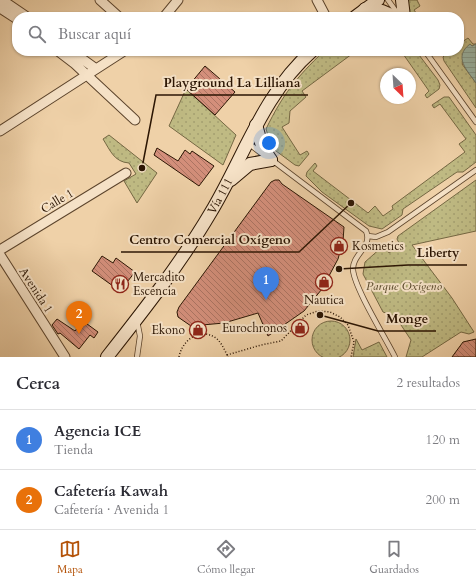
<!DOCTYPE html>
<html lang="es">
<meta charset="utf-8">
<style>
body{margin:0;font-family:Cardo,serif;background:#f7f7f7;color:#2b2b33}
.compass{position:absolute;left:380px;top:68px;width:36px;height:36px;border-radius:50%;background:#fff;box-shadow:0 1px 3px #0004;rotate:155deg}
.you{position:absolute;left:269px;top:143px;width:14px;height:14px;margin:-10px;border:3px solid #fff;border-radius:50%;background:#1a73e8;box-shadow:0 0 0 6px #1a73e833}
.badge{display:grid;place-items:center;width:26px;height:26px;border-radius:50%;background:#b45309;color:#fff;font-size:13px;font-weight:700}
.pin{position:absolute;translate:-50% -33px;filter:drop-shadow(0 1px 2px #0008)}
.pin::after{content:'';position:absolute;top:21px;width:14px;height:12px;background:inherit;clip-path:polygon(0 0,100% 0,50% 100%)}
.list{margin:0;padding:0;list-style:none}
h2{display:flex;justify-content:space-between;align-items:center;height:52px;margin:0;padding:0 16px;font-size:17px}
h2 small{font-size:13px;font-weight:400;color:#7c7c81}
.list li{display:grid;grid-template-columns:26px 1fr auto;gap:12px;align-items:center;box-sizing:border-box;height:60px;padding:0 16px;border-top:1px solid #e1e1e2}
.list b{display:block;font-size:15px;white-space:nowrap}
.list p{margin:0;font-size:13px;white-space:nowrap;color:#7c7c81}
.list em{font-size:13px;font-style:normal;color:#7c7c81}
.icon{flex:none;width:22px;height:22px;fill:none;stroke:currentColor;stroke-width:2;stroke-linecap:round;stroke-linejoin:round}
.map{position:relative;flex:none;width:476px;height:357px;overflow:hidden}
.search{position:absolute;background:#fff;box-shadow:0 1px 3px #0004;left:12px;right:12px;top:12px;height:44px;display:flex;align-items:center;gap:10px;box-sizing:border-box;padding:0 14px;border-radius:16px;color:#7c7c81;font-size:15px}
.sheet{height:172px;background:#fff}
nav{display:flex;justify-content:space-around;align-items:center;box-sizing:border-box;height:56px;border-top:1px solid #e1e1e2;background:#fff;font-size:11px;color:#7c7c81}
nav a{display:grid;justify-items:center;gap:2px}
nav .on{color:#b45309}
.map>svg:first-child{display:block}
.grass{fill:url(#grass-dots);stroke:#756843}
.water{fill:url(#water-rules);stroke:#6e7666}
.building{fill:url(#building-back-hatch);stroke:#2b1503}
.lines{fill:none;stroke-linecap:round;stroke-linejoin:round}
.service-casing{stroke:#5c442c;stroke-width:6}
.minor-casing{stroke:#5c442c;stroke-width:11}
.secondary-casing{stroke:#2b1503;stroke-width:14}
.path{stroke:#2b1503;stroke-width:1.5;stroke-dasharray:1 2;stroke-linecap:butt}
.service{stroke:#f5e1c6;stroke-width:4.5}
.minor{stroke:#f5e1c6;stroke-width:9}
.secondary{stroke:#f5e1c6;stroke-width:12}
.labels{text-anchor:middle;stroke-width:4;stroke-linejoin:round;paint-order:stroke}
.street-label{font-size:12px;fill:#2b1503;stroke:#f5e1c6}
.poi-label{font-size:12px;fill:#2b1503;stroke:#f5e1c6;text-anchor:start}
.park-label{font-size:12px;font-style:italic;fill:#574729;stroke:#f5e1c6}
.leader{fill:none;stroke:#2b1503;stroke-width:1.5}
.callout-dot{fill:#2b1503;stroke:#f5e1c6;stroke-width:1.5}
.callout-label{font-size:13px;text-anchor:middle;font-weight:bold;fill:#2b1503;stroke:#f5e1c6;stroke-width:4;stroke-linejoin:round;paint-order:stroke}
</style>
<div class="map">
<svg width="476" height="357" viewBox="0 0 476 357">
<defs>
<pattern id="grass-dots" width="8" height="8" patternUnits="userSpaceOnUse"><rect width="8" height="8" fill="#bfba83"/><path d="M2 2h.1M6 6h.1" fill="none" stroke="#a49f70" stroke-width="1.8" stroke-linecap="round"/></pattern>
<pattern id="water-rules" width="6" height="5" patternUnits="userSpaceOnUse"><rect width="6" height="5" fill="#9ab7a8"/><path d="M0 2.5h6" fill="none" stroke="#859c8f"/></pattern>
<pattern id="building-back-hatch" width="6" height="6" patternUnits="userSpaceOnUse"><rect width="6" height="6" fill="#d48f7b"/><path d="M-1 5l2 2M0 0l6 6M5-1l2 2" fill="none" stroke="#ac7463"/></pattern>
</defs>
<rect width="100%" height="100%" fill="#efd1a8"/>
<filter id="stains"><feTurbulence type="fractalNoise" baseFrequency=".005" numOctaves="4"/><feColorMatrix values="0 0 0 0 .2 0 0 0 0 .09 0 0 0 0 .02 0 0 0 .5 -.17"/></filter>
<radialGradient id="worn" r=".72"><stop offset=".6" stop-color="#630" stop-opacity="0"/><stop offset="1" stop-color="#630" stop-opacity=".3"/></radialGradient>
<path class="grass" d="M404,0H417L420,6L414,10L419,17H411L406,10Z
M468,38L473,44H476L472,46L462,64L476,83V108L444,61L443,57L449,51H459V44Z
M324,51H356L302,91L306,97L290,111L289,123L282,127L300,155L307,151L309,154L299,166L295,165L272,148L266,129C283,94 296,78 324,51Z
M401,51H416L438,80L440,85L439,89L427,98L425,95L429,91Z
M186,89L236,135L223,165L169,126Z
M444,97H449L476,135V162L463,172H457L403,209L402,215L382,229L369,226L322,192L306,176L307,172L315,163L317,166L313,171L368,213L375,206L383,216L393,209L392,206L465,152L459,144L466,139L440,104L434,108L432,105Z
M109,135L157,173L137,203L124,181L136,174L129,163C114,162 110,150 103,139Z
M476,180V231L412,245L452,298L474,332L469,334L461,332L422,357H406L411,340L395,316L383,312L363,274L365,262L382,247H385L389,253L400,245L397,239L398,236Z
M312 340a19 19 0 1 1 38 0a19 19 0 1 1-38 0Z
M356,339L362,350L379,342L387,357H353Z"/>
<path class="water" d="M470,44L472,46L476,44V83C467,70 453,57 470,44Z"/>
<path class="building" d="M205,66L235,92L215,115L186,89Z
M157,148L178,161L185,150L190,154L192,151L214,166L199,186L154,155Z
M275,180H279L282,184L344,227L343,241L338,259L322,289L304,311L268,336L258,313L224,323L191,326L178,317L177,312L179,307L271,182Z
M102,256L113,263L116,258L135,272L120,291L92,271Z
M57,319L75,331L83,321L98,332L94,338L90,335L79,349L60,333L58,334L52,325Z
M476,339V357H452L463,342Z"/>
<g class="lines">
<g class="service-casing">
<path id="service" d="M388,0L398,14
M425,51L476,122
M248,143L261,153
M272,160L366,231C373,247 352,254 353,270C355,289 385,337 395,357
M368,236L376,237L388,232L476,170
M137,357L140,336L137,321"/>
</g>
<g class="minor-casing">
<path id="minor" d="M2,0L27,17
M100,0L119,17
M317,0L326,17
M0,8L17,19
M164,17L178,0
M58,51L75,64L135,120
M71,51L96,69
M0,131L124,51
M0,250L126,173
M0,255L65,357"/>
</g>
<g class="secondary-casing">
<g id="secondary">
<path d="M402,0L404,17"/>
<path d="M365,9L382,11L396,17"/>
<path d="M355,17L378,0"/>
<path d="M256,125L262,146L271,160"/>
<path d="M231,180L250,164L271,160"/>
<path id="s1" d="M107,357C144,310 181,263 211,212C244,157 263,94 312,51"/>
</g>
</g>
<path class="path" d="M227,355L261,345L281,341L306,315L318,311L330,312L340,317L348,325L354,342L351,357
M179,357C182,340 200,327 216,338C222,343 225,351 228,357"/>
<use href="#service" class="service"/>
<use href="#minor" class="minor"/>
<use href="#secondary" class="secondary"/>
</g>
<defs>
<g id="shop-ring" transform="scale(0.9)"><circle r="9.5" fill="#f5e1c6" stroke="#8f2418" stroke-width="1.5"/><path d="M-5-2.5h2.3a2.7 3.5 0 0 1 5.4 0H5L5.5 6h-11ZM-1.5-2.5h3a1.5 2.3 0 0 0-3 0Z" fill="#8f2418"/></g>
<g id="restaurant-ring" transform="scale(0.9)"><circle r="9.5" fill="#f5e1c6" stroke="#8f2418" stroke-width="1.5"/><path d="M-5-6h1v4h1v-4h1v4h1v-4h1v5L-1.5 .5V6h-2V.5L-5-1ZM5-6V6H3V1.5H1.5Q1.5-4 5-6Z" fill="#8f2418"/></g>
</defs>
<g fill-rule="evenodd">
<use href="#shop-ring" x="339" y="246"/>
<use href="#shop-ring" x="324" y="282"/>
<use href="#restaurant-ring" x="120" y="284"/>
<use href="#shop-ring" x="300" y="328"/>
<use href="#shop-ring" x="198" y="330"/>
</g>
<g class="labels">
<g class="street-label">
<text dy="4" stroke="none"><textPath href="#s1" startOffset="197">Vía 111</textPath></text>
<text transform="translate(57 201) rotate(-31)" y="4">Calle 1</text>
<text transform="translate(36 290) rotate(57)" y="4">Avenida 1</text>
</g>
<g class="poi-label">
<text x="352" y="250">Kosmetics</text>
<text x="133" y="281">Mercadito<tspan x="133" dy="14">Escencia</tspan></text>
<text x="324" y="304" text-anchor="middle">Nautica</text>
<text x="287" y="332" text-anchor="end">Eurochronos</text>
<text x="185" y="334" text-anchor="end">Ekono</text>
</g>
<g class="park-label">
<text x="404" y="290">Parque Oxígeno</text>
</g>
</g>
<path class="leader" d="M142 168L156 95H308M351 203L299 252H121M339 269L408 265H467M320 315L378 331H436"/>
<g class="callout-dot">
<circle cx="142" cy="168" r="4"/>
<circle cx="351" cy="203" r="4"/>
<circle cx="339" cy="269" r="4"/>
<circle cx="320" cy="315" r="4"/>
</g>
<g class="callout-label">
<text x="232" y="87">Playground La Lilliana</text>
<text x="210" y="244">Centro Comercial Oxígeno</text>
<text x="438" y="257">Liberty</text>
<text x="407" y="323">Monge</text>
</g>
<rect width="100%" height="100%" filter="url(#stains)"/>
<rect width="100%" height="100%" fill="url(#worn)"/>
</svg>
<svg class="compass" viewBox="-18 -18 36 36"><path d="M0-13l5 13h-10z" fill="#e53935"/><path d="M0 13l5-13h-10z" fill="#7c7c81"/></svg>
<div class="you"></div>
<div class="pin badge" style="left:266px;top:300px;background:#3f7fe0">1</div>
<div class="pin badge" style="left:79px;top:334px;background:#e8710a">2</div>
<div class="search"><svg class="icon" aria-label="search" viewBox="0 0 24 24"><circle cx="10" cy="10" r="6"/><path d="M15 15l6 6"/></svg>Buscar aquí</div>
</div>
<section class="sheet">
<h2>Cerca<small>2 resultados</small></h2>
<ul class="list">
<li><span class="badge" style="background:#3f7fe0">1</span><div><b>Agencia ICE</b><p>Tienda</p></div><em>120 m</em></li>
<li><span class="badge" style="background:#e8710a">2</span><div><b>Cafetería Kawah</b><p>Cafetería · Avenida 1</p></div><em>200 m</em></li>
</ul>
</section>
<nav>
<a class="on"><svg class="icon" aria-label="map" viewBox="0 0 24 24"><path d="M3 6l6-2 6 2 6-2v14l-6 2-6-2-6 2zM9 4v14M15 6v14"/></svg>Mapa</a>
<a><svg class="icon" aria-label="directions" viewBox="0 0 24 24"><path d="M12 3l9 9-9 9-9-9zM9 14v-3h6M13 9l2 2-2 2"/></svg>Cómo llegar</a>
<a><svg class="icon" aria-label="saved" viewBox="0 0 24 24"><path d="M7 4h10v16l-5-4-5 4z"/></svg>Guardados</a>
</nav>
